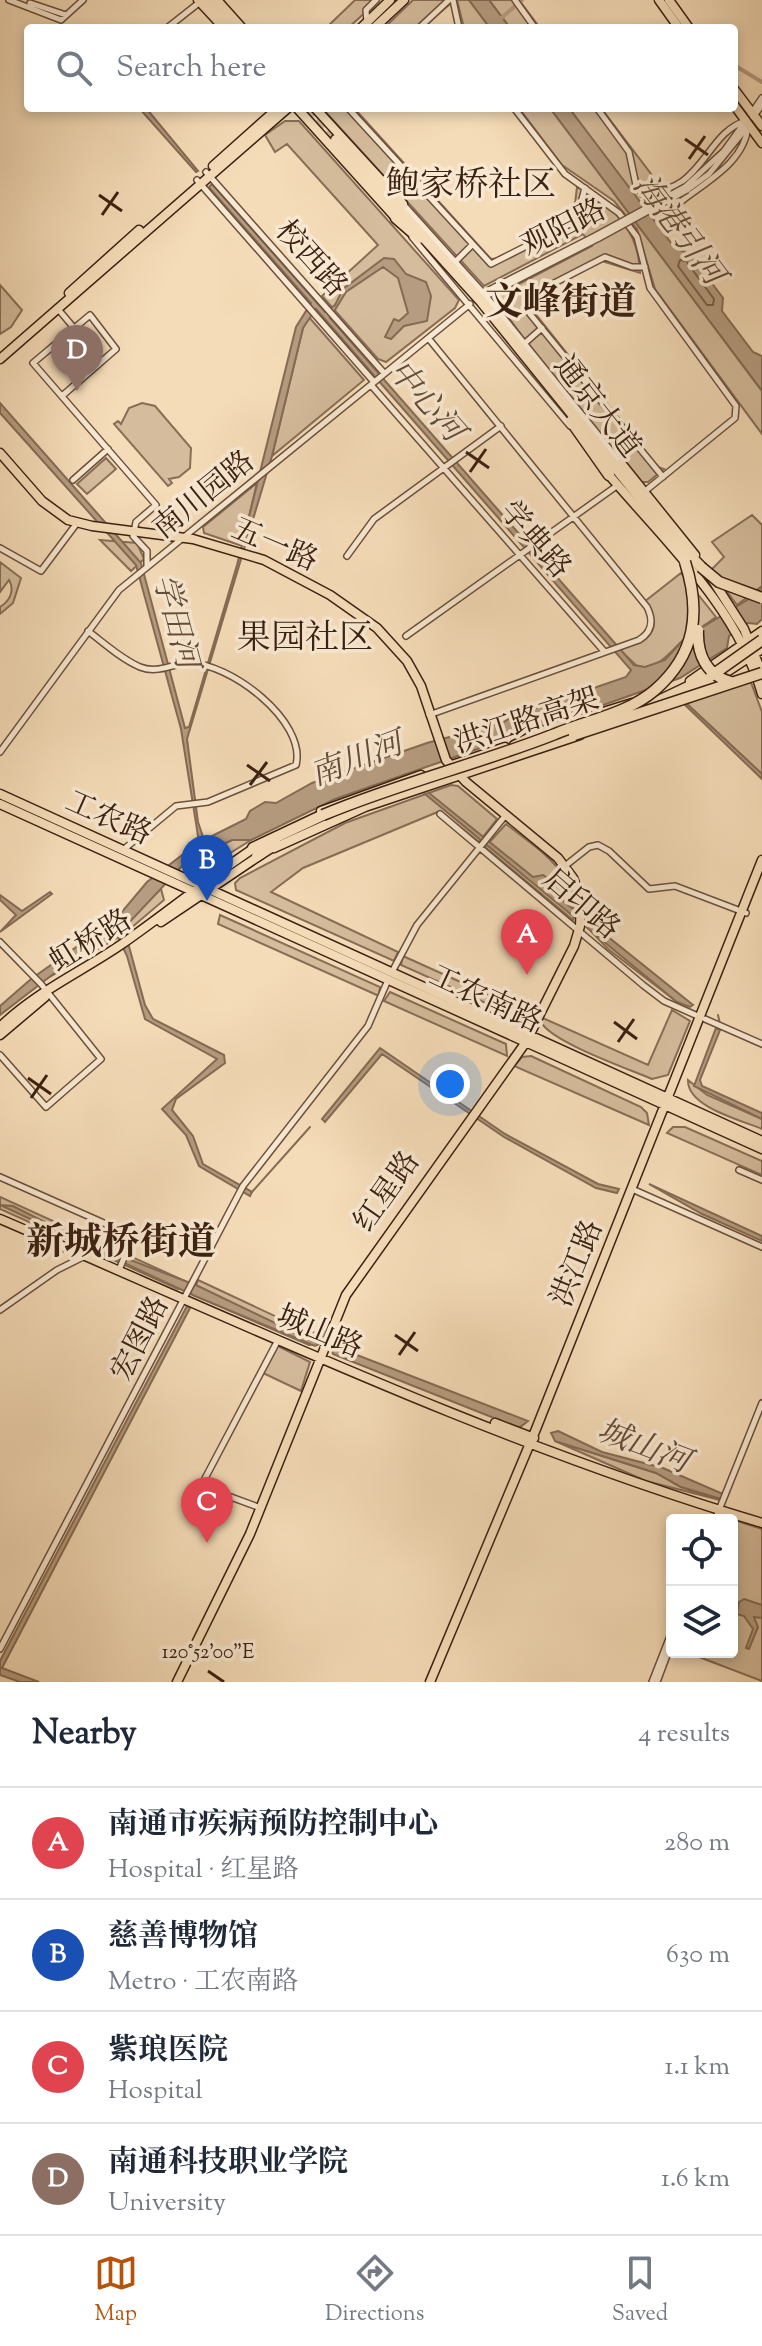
<!DOCTYPE html>
<meta charset="utf-8">
<style>
body{margin:0;font-family:"Sorts Mill Goudy","Noto Serif SC",serif;background:#f6f6f7;color:#1f2937}
.controls{position:absolute;right:24px;bottom:24px;display:grid;overflow:hidden;border-radius:8px;box-shadow:0 4px 12px #0003}
.controls button{width:72px;height:72px;display:grid;place-items:center;padding:0;border:0;border-bottom:2px solid #e0e1e3;background:#fff;color:#1f2937;font:40px sans-serif}
.you{position:absolute;left:450px;top:1084px;width:28px;height:28px;margin:-20px;border:6px solid #fff;border-radius:50%;background:#1a73e8;box-shadow:0 0 0 12px #1a73e833}
.badge{display:grid;place-items:center;width:52px;height:52px;border-radius:50%;background:#b45309;color:#fff;font-size:26px;font-weight:700}
.pin{position:absolute;translate:-50% -66px;filter:drop-shadow(0 2px 4px #0008)}
.pin::after{content:'';position:absolute;top:42px;width:28px;height:24px;background:inherit;clip-path:polygon(0 0,100% 0,50% 100%)}
.list{margin:0;padding:0;list-style:none}
h2{display:flex;justify-content:space-between;align-items:center;height:104px;margin:0;padding:0 32px;font-size:34px}
h2 small{font-size:26px;font-weight:400;color:#747a83}
.list li{display:grid;grid-template-columns:52px 1fr auto;gap:24px;align-items:center;box-sizing:border-box;height:112px;padding:0 32px;border-top:2px solid #e0e1e3}
.list b{display:block;font-size:30px;white-space:nowrap}
.list p{margin:0;font-size:26px;white-space:nowrap;color:#747a83}
.list em{font-size:26px;font-style:normal;color:#747a83}
.icon{flex:none;width:44px;height:44px;fill:none;stroke:currentColor;stroke-width:2;stroke-linecap:round;stroke-linejoin:round}
.map{position:relative;flex:none;width:762px;height:1682px;overflow:hidden}
.search{position:absolute;background:#fff;box-shadow:0 4px 12px #0003;left:24px;right:24px;top:24px;height:88px;display:flex;align-items:center;gap:20px;box-sizing:border-box;padding:0 28px;border-radius:8px;color:#747a83;font-size:30px}
.sheet{height:552px;background:#fff}
nav{display:flex;justify-content:space-around;align-items:center;box-sizing:border-box;height:112px;border-top:2px solid #e0e1e3;background:#fff;font-size:22px;color:#747a83}
nav a{display:grid;justify-items:center;gap:4px}
nav .on{color:#b45309}
.map>svg:first-child{display:block}
.green{fill:#d5bc9c;stroke:#886e57;stroke-width:2}
.water{fill:#b69c80;stroke:#856b54;stroke-width:2;fill-rule:evenodd}
.lines{fill:none;stroke-linecap:round;stroke-linejoin:round}
.shore{stroke:#785e49;stroke-width:2}
.stream{stroke:#856b54;stroke-width:2}
.canal{stroke:#b69c80;stroke-width:4}
.highway-tunnel{stroke:#d0b797;stroke-width:10;stroke-dasharray:10 5;stroke-linecap:butt}
.minor-casing{stroke:#6a503c;stroke-width:8}
.major-casing{stroke:#3b2112;stroke-width:11}
.highway-casing{stroke:#3b2112;stroke-width:13}
.minor{stroke:#f8e8d1;stroke-width:5}
.major{stroke:#f5dcb8;stroke-width:8}
.highway{stroke:#f5dcb8;stroke-width:10}
.minor-bridge-casing{stroke:#6a503c;stroke-width:8;stroke-linecap:butt}
.highway-bridge-casing{stroke:#3b2112;stroke-width:13;stroke-linecap:butt}
.minor-bridge{stroke:#f8e8d1;stroke-width:5}
.highway-bridge{stroke:#f5dcb8;stroke-width:10}
.ticks{fill:none;stroke:#3b2112;stroke-width:3}
.labels{text-anchor:middle;stroke-width:7;stroke-linejoin:round;paint-order:stroke}
.street-label{font-size:30px;fill:#3b2112;stroke:#f8e8d1}
.water-label{font-size:32px;font-style:italic;fill:#664c38;stroke:#f8e8d1}
.quarter-label{font-size:34px;fill:#3b2112;stroke:#f8e8d1}
.district-label{font-size:38px;font-weight:bold;fill:#3b2112;stroke:#f8e8d1}
.ticks-label{font-size:20px;text-anchor:middle;fill:#3b2112;stroke:#f8e8d1;stroke-width:7;stroke-linejoin:round;paint-order:stroke}
</style>
<div class="map">
<svg width="762" height="1682" viewBox="0 0 762 1682">
<rect width="100%" height="100%" fill="#f5dcb8"/>
<filter id="stains"><feTurbulence type="fractalNoise" baseFrequency=".0025" numOctaves="4"/><feColorMatrix values="0 0 0 0 .2 0 0 0 0 .09 0 0 0 0 .02 0 0 0 .5 -.17"/></filter>
<radialGradient id="worn" r=".72"><stop offset=".6" stop-color="#630" stop-opacity="0"/><stop offset="1" stop-color="#630" stop-opacity=".3"/></radialGradient>
<path class="green" d="M355,0H379L348,28H326Z
M413,0H450V4L422,28H384Z
M457,0H469L490,28H464Z
M489,0H519L540,28H510Z
M322,108H354L491,259L501,258L573,220L577,187C614,205 639,231 640,273L602,261L534,297L530,307L658,467L664,469L648,482H640L530,347L496,300V296L592,246L583,234L484,286Z
M519,108H550L762,391V434L655,289L637,229L614,201L562,165Z
M569,108H601L661,187L639,202Z
M285,121H299L459,300L455,308L386,362L378,359L322,296L378,245L287,144L275,152L265,135Z
M0,285L22,310L11,327L0,334Z
M308,316L364,380L272,456L303,328Z
M142,403L155,406L191,448L190,468L179,477L169,479L172,483L168,486L114,424L118,421L121,424L129,408Z
M106,458L116,469L87,494L77,484Z
M257,483L242,546L204,533L203,527Z
M752,515L762,525V586L737,605L711,570L724,557L712,542Z
M100,540L137,543L144,559L131,571Z
M0,562L21,578L13,603L0,614V607C10,601 15,590 9,580L0,592Z
M681,573L716,617C706,625 689,634 680,643C666,657 660,666 639,668L620,650L645,637L652,620L644,602Z
M749,677L762,712V774L686,703Z
M451,785L458,786L497,819L479,842L440,811L303,868L271,892L398,952L394,961L236,890L235,883L240,878L345,823Z
M506,824C538,849 580,873 573,920L485,847Z
M232,840H251L203,870L183,865Z
M161,889L164,900L124,934L41,982L112,936Z
M220,915L380,987L379,996L218,924Z
M586,926L677,1002L608,949Z
M403,956L529,1013L519,1018L401,965Z
M390,992L506,1044L507,1056L384,1001Z
M672,1010L690,1021L668,1075L652,1079C629,1069 551,1042 541,1022L543,1018L648,1065Z
M531,1056L641,1107L647,1113L649,1125L514,1066L522,1057Z
M688,1080L707,1095L762,1119V1129C741,1120 687,1107 688,1080Z
M673,1127H685L762,1161V1175L667,1133Z
M0,1197L187,1282L178,1289L0,1209Z
M198,1280L311,1333L324,1331L319,1344L309,1345L193,1295Z
M278,1346L310,1362L301,1391L263,1373Z
M555,1441L656,1473L681,1487L720,1500L646,1481Z
M731,1519L762,1529V1681L686,1652H732Z"/>
<path class="water" d="M469,0H489L510,28H490Z
M139,108H146L198,171L196,172Z
M550,108H569L675,248L690,254L723,298L722,311L753,352L762,356V391Z
M212,184L325,312L335,305L343,289L384,258L394,259L406,274L426,282L431,296L427,321L404,326L391,339L385,337L394,319L399,321L408,313L398,278L383,267L346,292L330,318L634,665L645,667L665,660L685,638L752,597L762,586V619L757,624L748,623L729,636L727,648L680,678L335,799L251,840H232L220,845L183,865L124,928L145,1005L153,1019L224,1055L225,1063L176,1099L172,1110L193,1136L203,1164L252,1192L250,1196L199,1166L186,1135L162,1109L217,1059L145,1019L127,956L117,935L74,958L0,1015V1006L31,979L116,919L147,882L199,842L181,729L136,565L0,413V403L141,563L185,728L189,727L237,565L296,327L311,303L212,191L209,187ZM316,309L631,670L626,677L515,715L502,723L427,743L312,783L276,803L265,802L250,811L246,819L204,840L198,822L187,739L272,456L303,328Z
M686,703L762,774V779L684,704Z
M429,793L533,877L543,875L549,879L556,895L693,1005L690,1007L677,1002L425,794Z
M50,892L52,894L0,932L16,915L0,900V895L22,911Z
M716,1028L720,1030L700,1080L702,1086L762,1113V1119L694,1086Z
M380,1048L505,1134L598,1184L619,1189L617,1193L596,1188L504,1137L382,1054L325,1122L322,1119Z
M649,1184L762,1236V1241L702,1214Z
M0,1205L13,1206L84,1242L198,1286L319,1344L315,1346L195,1296Z
M187,1306L190,1308L2,1668L39,1682H20L0,1675V1661Z
M331,1345L528,1421L519,1428L333,1354Z
M558,1431L602,1452L663,1468L723,1494L721,1499L681,1487L656,1473L555,1441L551,1433Z
M744,1599L762,1605V1618L754,1617L758,1627L749,1649L746,1648L753,1629L744,1616L737,1614L739,1602Z"/>
<g class="lines">
<path class="shore" d="M680,260L686,261L714,299L713,305H707L678,266Z"/>
<path class="stream" d="M718,1015L720,1024
M251,1193L310,1127"/>
<path class="canal" d="M498,21L522,0
M734,65L762,82"/>
<path class="highway-tunnel" d="M308,108L336,140"/>
<g class="minor-casing">
<path id="minor" d="M9,0L61,20L83,0
M453,0L459,28
M515,0L535,28
M30,3L66,15
M367,22L366,10L376,0
M167,28L200,2
M419,28L449,0
M348,108L491,264L576,221L585,188
M514,108L565,174L619,213L637,237L650,288L736,406L735,418L644,492
M597,108L629,152L636,185L664,224C673,219 674,207 683,200C709,180 745,161 748,126
M751,114L762,98
M753,117L762,105
M206,172L384,373
M197,180L374,382
M685,187L724,151L745,122
M687,190L709,174L748,126
M642,191C702,197 705,132 746,121
M403,204L486,296L621,463
M412,237L570,426
M456,261L472,245
M645,267H632L605,257L533,294L527,304L530,314L663,477
M483,293L597,235
M486,296L599,238
M58,309L74,328
M429,339L647,607C654,621 652,632 639,640L429,715
M525,343L542,328
M371,385L603,650
M62,396L116,349L90,315L33,363L156,505L136,522L134,532
M73,480L108,449
M133,536L147,551V566
M0,548L41,571L77,523
M347,556L374,519L501,426
M88,631C104,643 121,659 140,667C157,674 171,664 188,663C229,662 307,721 296,765L208,802L176,806L123,850
M406,636L618,485
M0,752L119,590L470,304
M440,814L643,985L664,1001L700,1017
M565,866L589,847L598,845L609,851L649,889L675,886L746,913
M0,942L41,984L101,1059L46,1107L0,1055
M392,972L417,925L505,816
M705,1019L762,1044
M739,1170L762,1180
M0,1177L133,1236L119,1270
M632,1189L762,1247
M0,1310L57,1270L83,1257
M258,1507L201,1486L278,1340
M715,1520L762,1403
M0,1649L243,1186L368,1026L388,980
M652,1682L672,1631
M657,1682L672,1642"/>
</g>
<g class="major-casing">
<path id="major" d="M198,0L224,28
M217,0L242,28
M659,0L679,28
M669,0L689,28
M361,28L390,0
M374,28L404,0
M734,89L762,126
M734,105L762,143
M297,108L396,218
M315,108L403,204
M213,166L278,108
M69,293L139,230
M0,359L288,108
M0,453L42,501L68,520L92,526L193,539L264,560L330,595L377,628L407,661L421,686L446,760L466,782L558,858L573,878L581,900L580,926L574,946L526,1042L346,1295L250,1534L177,1682
M621,463L695,555
M609,475C665,541 738,608 762,694
M712,579L744,629L762,673
M690,681L762,631
M701,689L762,649
M514,745L542,731L632,703
M449,766L505,747
M0,794L762,1141
M0,804L762,1149
M321,811L421,775
M274,848L365,807L580,735
M161,922L262,854
M0,1027C36,992 81,972 122,944C168,912 210,877 257,846
M0,1035L45,997
M0,1219C251,1327 500,1445 762,1523
M495,1423L534,1438
M430,1682L536,1429L762,860"/>
</g>
<g class="highway-casing">
<path id="highway" d="M206,0L231,28
M336,140L482,302L671,536L701,567
M396,218L419,238
M571,421L609,475
M650,705L709,677
M253,848L323,815
M257,856L276,844"/>
</g>
<use href="#minor" class="minor"/>
<use href="#major" class="major"/>
<use href="#highway" class="highway"/>
<g class="minor-bridge-casing">
<path id="minor-bridge" d="M597,235L685,187
M599,238L687,190"/>
</g>
<g class="highway-bridge-casing">
<path id="highway-bridge" d="M701,567L719,582L762,598
M698,630C697,654 706,675 731,682
M711,676L762,640
M574,735L762,673
M323,815C399,783 479,764 555,734C588,720 627,714 655,690C696,654 701,612 685,562"/>
</g>
<use href="#minor-bridge" class="minor-bridge"/>
<use href="#highway-bridge" class="highway-bridge"/>
</g>
<path class="ticks" d="M685,139L708,155M689,159L705,136M99,195L122,211M102,215L118,192M466,452L489,468M470,472L486,449M247,765L270,781M250,785L267,762M614,1022L637,1039M618,1042L634,1019M28,1078L51,1094M31,1098L47,1075M395,1335L418,1351M399,1355L415,1332M208,1671L224,1682"/>
<g class="labels">
<g class="street-label">
<text transform="translate(563 227) rotate(-27)" y="10">观阳路</text>
<text transform="translate(312 258) rotate(48)" y="10">校西路</text>
<text transform="translate(598 406) rotate(52)" y="10">通京大道</text>
<text transform="translate(203 494) rotate(-39)" y="10">南川园路</text>
<text transform="translate(536 539) rotate(49)" y="10">学典路</text>
<text transform="translate(275 544) rotate(23)" y="10">五一路</text>
<text transform="translate(526 720) rotate(-18)" y="10">洪江路高架</text>
<text transform="translate(109 817) rotate(24)" y="10">工农路</text>
<text transform="translate(582 903) rotate(41)" y="10">启印路</text>
<text transform="translate(90 940) rotate(-32)" y="10">虹桥路</text>
<text transform="translate(486 998) rotate(25)" y="10">工农南路</text>
<text transform="translate(386 1191) rotate(-55)" y="10">红星路</text>
<text transform="translate(576 1263) rotate(-68)" y="10">洪江路</text>
<text transform="translate(320 1331) rotate(23)" y="10">城山路</text>
<text transform="translate(139 1338) rotate(-63)" y="10">宏图路</text>
</g>
<g class="water-label">
<text transform="translate(680 229) rotate(53)" y="11">海港引河</text>
<text transform="translate(427 400) rotate(49)" y="11">中心河</text>
<text transform="translate(177 621) rotate(75)" y="11">学田河</text>
<text transform="translate(356 758) rotate(-21)" y="11">南川河</text>
<text transform="translate(644 1445) rotate(21)" y="11">城山河</text>
</g>
<g class="quarter-label">
<text x="471" y="195">鲍家桥社区</text>
<text x="305" y="648">果园社区</text>
</g>
<g class="district-label">
<text x="561" y="314">文峰街道</text>
<text x="121" y="1254">新城桥街道</text>
</g>
</g>
<g class="ticks-label">
<text x="208" y="1658">120°52'00"E</text>
</g>
<rect width="100%" height="100%" filter="url(#stains)"/>
<rect width="100%" height="100%" fill="url(#worn)"/>
</svg>
<div class="controls">
<button><svg class="icon" aria-label="locate" viewBox="0 0 24 24"><circle cx="12" cy="12" r="6"/><path d="M12 2v4M12 18v4M2 12h4M18 12h4"/></svg></button>
<button><svg class="icon" aria-label="layers" viewBox="0 0 24 24"><path d="M12 4l9 5-9 5-9-5zM3 14l9 5 9-5"/></svg></button>
</div>
<div class="you"></div>
<div class="pin badge" style="left:527px;top:975px;background:#e0444e">A</div>
<div class="pin badge" style="left:207px;top:901px;background:#1a4fb4">B</div>
<div class="pin badge" style="left:207px;top:1543px;background:#e0444e">C</div>
<div class="pin badge" style="left:77px;top:391px;background:#8d6e63">D</div>
<div class="search"><svg class="icon" aria-label="search" viewBox="0 0 24 24"><circle cx="10" cy="10" r="6"/><path d="M15 15l6 6"/></svg>Search here</div>
</div>
<section class="sheet">
<h2>Nearby<small>4 results</small></h2>
<ul class="list">
<li><span class="badge" style="background:#e0444e">A</span><div><b>南通市疾病预防控制中心</b><p>Hospital · 红星路</p></div><em>280 m</em></li>
<li><span class="badge" style="background:#1a4fb4">B</span><div><b>慈善博物馆</b><p>Metro · 工农南路</p></div><em>630 m</em></li>
<li><span class="badge" style="background:#e0444e">C</span><div><b>紫琅医院</b><p>Hospital</p></div><em>1.1 km</em></li>
<li><span class="badge" style="background:#8d6e63">D</span><div><b>南通科技职业学院</b><p>University</p></div><em>1.6 km</em></li>
</ul>
</section>
<nav>
<a class="on"><svg class="icon" aria-label="map" viewBox="0 0 24 24"><path d="M3 6l6-2 6 2 6-2v14l-6 2-6-2-6 2zM9 4v14M15 6v14"/></svg>Map</a>
<a><svg class="icon" aria-label="directions" viewBox="0 0 24 24"><path d="M12 3l9 9-9 9-9-9zM9 14v-3h6M13 9l2 2-2 2"/></svg>Directions</a>
<a><svg class="icon" aria-label="saved" viewBox="0 0 24 24"><path d="M7 4h10v16l-5-4-5 4z"/></svg>Saved</a>
</nav>
